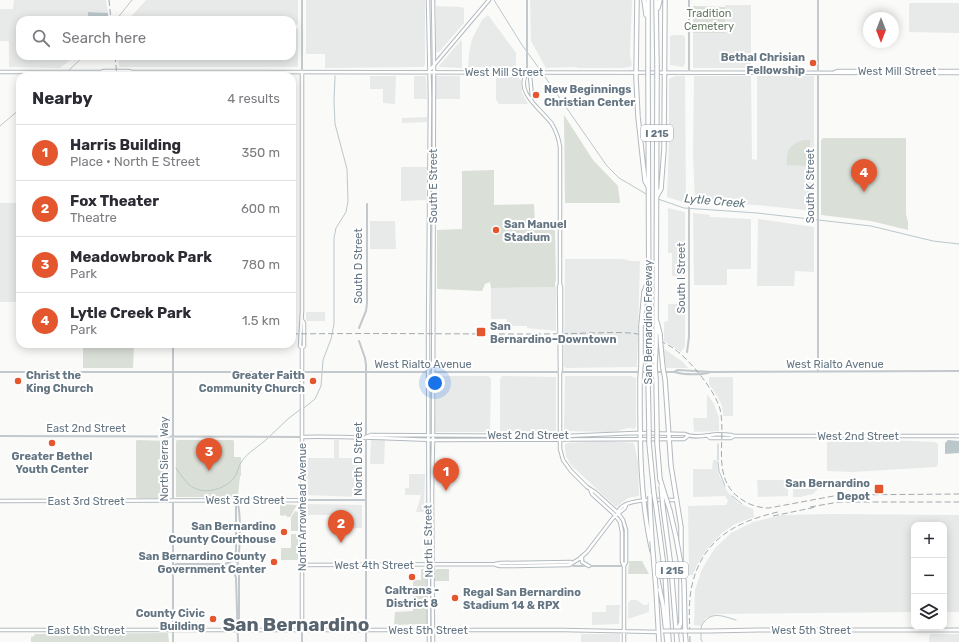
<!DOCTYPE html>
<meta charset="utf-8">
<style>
body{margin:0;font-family:Rubik,sans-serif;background:#f2f2f3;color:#2b2b33}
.controls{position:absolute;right:12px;bottom:12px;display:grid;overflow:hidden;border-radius:8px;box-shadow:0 2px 10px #0003}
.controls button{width:36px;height:36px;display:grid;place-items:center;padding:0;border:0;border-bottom:1px solid #e1e1e2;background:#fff;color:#2b2b33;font:20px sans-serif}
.compass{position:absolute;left:863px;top:12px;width:36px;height:36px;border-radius:50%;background:#fff;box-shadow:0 2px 10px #0003;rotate:180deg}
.you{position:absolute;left:435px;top:383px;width:14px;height:14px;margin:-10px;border:3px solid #fff;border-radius:50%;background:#1a73e8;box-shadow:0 0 0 6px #1a73e833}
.badge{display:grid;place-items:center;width:26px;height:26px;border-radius:50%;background:#e4572e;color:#fff;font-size:13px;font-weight:700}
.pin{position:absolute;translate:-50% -33px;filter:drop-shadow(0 1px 2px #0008)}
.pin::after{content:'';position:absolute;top:21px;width:14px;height:12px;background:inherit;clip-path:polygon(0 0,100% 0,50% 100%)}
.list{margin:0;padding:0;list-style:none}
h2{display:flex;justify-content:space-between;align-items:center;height:52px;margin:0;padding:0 16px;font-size:17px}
h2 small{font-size:13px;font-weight:400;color:#7c7c81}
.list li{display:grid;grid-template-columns:26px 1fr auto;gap:12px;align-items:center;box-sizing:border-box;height:56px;padding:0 16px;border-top:1px solid #e1e1e2}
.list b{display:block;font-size:15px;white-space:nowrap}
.list p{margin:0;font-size:13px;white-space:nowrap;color:#7c7c81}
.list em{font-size:13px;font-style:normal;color:#7c7c81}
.icon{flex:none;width:22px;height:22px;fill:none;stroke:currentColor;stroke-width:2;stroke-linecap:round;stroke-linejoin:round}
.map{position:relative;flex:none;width:959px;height:642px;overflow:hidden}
.search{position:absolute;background:#fff;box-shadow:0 2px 10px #0003;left:16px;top:16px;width:280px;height:44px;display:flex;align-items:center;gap:10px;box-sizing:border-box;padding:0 14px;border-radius:12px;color:#7c7c81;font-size:15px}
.panel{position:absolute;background:#fff;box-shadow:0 2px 10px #0003;left:16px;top:72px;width:280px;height:276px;border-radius:12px}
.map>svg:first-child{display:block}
.built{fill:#e8e9e9}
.green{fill:#dadfd7}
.water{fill:#bbc7cb}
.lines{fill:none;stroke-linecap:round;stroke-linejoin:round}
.stream{stroke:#bbc7cb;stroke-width:1}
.secondary-casing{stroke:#b3babf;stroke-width:4.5}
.primary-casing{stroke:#b5babe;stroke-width:5}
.motorway-casing{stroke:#b4b9bd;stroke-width:5.5}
.tertiary{stroke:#c3c8cc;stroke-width:2}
.secondary{stroke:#fff;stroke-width:2.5}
.primary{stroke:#fff;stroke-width:3}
.motorway{stroke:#fff;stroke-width:3.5}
.rail{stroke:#a2aab0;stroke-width:1;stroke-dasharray:6 3;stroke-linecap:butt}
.primary-bridge-casing{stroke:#b5babe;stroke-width:5;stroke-linecap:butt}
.motorway-bridge-casing{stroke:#b4b9bd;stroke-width:5.5;stroke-linecap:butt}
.primary-bridge{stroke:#fff;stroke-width:3}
.motorway-bridge{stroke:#fff;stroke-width:3.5}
.poi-dot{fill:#e4572e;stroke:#fff;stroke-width:1.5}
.labels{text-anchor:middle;stroke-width:4;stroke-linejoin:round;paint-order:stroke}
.shield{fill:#fff;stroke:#939fa8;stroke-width:1}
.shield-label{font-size:10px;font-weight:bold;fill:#657683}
.park-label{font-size:11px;fill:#687a64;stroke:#fff}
.poi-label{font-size:11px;font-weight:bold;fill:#657683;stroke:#fff;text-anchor:end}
.street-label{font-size:11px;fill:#657683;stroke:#fff}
.water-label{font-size:12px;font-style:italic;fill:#60757c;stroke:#fff}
.town-label{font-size:19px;font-weight:bold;fill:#57646e;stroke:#fff}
</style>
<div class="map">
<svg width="959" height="642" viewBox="0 0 959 642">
<rect width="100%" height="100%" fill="#fafaf8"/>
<path class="built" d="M14,0H106L108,13L88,12V16L94,20H20V56H75L60,68L9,67V41H0V9H13Z
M146,0H298V24L296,25V28L298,29V67H119L118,56H292V20H128Z
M306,0H425V65L423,67L325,68V54H306Z
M530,0H632L630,55L632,65L630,67L623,68H578L576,67L546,68L531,41Z
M910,3H959V33L909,32V5Z
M725,5H751V66L749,68H694L693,67V33H725Z
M436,6L460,7L464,8V23L439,52H436Z
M488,15L516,53V67H468L469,54L472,39L482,20Z
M674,35H683L685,37V64L683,67L670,65V36Z
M461,40L462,42V68L440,67L439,66Z
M370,76H396L395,104L383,103V89H370Z
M414,76H425L426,77L427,99H414Z
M436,76H460V99H435Z
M518,76L519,79L521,80L522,93L528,104H499L496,100V77Z
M675,76H685L686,203L667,197L669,141V79Z
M694,76H751L752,159L757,160V76H814V211L757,205L695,202L693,155Z
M427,117V122L402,123V118Z
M401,167H427L426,200L401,201Z
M0,203H20V302H0Z
M668,208L685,212V276H672V253H668Z
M693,213L710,215V217L751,219V269H727V285H694Z
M758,219L814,227V272L795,271L794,286H757Z
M370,221H395L396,249H370Z
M565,259H623L631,261H640L637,367L566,368L564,366Z
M556,287V331L527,328V326H507V319H491V288Z
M668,304H685V346L681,352L664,341V322L668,321Z
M306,312H325V321H306Z
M663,348L683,362L688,368H666Z
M436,376H488L491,378L490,432H435Z
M502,376L556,377V430L553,432L500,431V379Z
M565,376H631L636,378V427L634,429L629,428L620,430V431L609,432L565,431L564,427Z
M709,377H733V416H723L722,406L718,397L709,384Z
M707,394L714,404L719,418V431L694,432L693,418H707Z
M334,440H339V458H363V496L361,497L306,495V458H334Z
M371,440H385L384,464H370Z
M888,440L935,442L938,444V464L936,467L853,472L827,471V442L828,441Z
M606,441L634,443L638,461L639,496L628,498L616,507L571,465L566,456L565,449V445L567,443Z
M713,460H717L719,475L727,491L738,503L753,509L754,517L735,524L722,533L707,549L697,565L693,575H689L688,506L726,505L728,501L725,496L693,497V469H712Z
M409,474H425L424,512H416L421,495H405V488H409Z
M757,480H788V496L758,497Z
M820,484L817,490L813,494L800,497H793V485Z
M307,504L362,505V528H342V515H306Z
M833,514L959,515V612H944V525H914V612L717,614L706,618L701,626L694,625L695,590L702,569L715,548L731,533L753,522L782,515Z
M631,600H637L644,605H647L649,602V612L628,619V603Z
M606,605H620L619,624L592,625V612H606Z
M581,634H619L620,635V642H581Z
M931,634H959V642H929V636Z"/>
<path class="green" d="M693,6L725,7V33H693Z
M564,115L593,160L618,186L620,203H565Z
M823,138H905L906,139V214L908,222V230L871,221L821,215V140Z
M803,140H810V164L808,166L787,165C786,152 788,145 803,140Z
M494,170V205L534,204L535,222H554L553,229L555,231L556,281L555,282V287L491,288L490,282L485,284L482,291L437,289V230L462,229V171Z
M83,344H134L133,368H83Z
M137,440L169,441V495L168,498H137L136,497V441Z
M177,440H233L234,442V457H241V476H240L238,495L233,497H176V441Z
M280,504L297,505L290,517H287L286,515L282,516L280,515Z
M295,511L298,512V531H291V517Z
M291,534H298V559L297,560H281V548H291Z
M629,561H642L649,574H628Z
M421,569H426L427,624L394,625L395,612L413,611V580H421Z
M437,569H449V581H435V570Z
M168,633L169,642H31V637L34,636L35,634Z"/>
<path class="water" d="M88,12L108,13V17L106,20H94L88,16Z
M948,440L959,441V453L945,454V443Z"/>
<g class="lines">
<path class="stream" d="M494,0L522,45L541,71
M116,20L132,0
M69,70L84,56
M543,74L607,166L619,178L648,195
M62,76L66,73
M0,126L20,109
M658,199L684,208L757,213L871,226L933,241L959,244
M304,408L315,399L321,386L323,360L331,339L334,324V238L336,228L346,212L348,201L347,169L335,124L334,101L335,76
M270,436L289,418L301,409
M718,460V444
M718,462L719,471L725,486
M176,468C181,475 185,482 192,487C206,495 225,489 234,478C238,473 238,466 242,461C249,451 260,446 268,438
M732,496L742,504
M701,630C701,626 702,624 705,621C714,611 725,617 736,620
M701,633V640L703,642"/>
<g class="secondary-casing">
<path id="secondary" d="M428,0L430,98L428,332L429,642
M433,0L434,65L433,440L432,495L433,642
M429,71L489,0
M0,72H101L104,71H128L132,72H161L959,73
M101,72C108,75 125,75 132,72
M527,72L530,76L532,97L531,99
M835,72L838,71H959
M527,73C514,92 542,110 552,124C556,131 559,139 560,147V284L559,287L560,372
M560,284L561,287V369L560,372V449L563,460L571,471L587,487L595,492L618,513L623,520L626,530V562L624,566
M302,348L304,346V323L302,320
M708,436L710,438H731L734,436
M302,437C347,436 393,439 438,440C520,440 602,439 684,439L688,436
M366,437L371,435L565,436L635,433L685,434C692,438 703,436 711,435C717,433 725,435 731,435L734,436H959
M590,489L592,494L615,515L620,522L622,532V562L624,566V642
M0,501L302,500
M618,512C622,497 664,500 677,500
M582,557V562L589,566
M302,565L495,564L500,563L571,562
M496,565L500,566H515L569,565L579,559L587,552L613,518L625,508L626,505
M0,630H564L659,632
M302,630V348L300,346L302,311V72"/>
</g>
<g class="primary-casing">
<path id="primary" d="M710,631L759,630H959"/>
</g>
<g class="motorway-casing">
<path id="motorway" d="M637,0L636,78L638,117L645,181L648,186
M644,0L646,15
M648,0V66
M656,0L657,65
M658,8L660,0
M648,78L649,332
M657,196L661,189L664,149L665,0
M657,322L660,334
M641,326L644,292L647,284
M656,335L657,79
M661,348L663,368
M641,365V342
M655,367L656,346
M648,368L649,343
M640,379C640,436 639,495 652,551
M648,379L649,429
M656,379L657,429
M665,379L671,466L681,527V560
M649,443L654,494
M657,443L660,479
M650,506L652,541
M656,507L665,574L669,642
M663,507L671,567L677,642
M670,511L676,537
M656,571L663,605L667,642
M656,589L659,642
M685,631L686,642
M677,633L681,622V571"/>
</g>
<path class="tertiary" d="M302,0V72
M527,0V72
M689,0V72
M359,328L366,311L367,303V204
M359,341L365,358L366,365V642
M173,344V642
M687,352L689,337V203
M0,372H674L678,370L711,372L959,371
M675,372C683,375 704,375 710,372
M818,372V0
M0,436L302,437
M237,500C241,512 240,540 239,553C238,561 236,567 239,575V626L237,629
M302,500H366
M234,560L236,556V505L237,500
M173,565L178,567L225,566L233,569L237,567
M174,565L177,564H225L230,562
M569,565L575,566H624
M230,567L229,564L231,561L234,560L237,562
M233,569L236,578L238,642
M302,642V630"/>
<use href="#secondary" class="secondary"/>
<use href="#primary" class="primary"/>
<use href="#motorway" class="motorway"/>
<path class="rail" d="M109,0L111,20
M115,56L117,76
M292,334C368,333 443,334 519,334C542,334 565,334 588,333C602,333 616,332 630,333C644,334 661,340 673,348C689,359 715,390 720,409C727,440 710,478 741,499C749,505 759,508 769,508L839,495L959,494
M810,507L839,502H959
M773,516L816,507
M690,642C690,625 688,607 691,590C700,541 734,522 778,512"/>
<g class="primary-bridge-casing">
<path id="primary-bridge" d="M663,631H710"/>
</g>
<g class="motorway-bridge-casing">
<path id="motorway-bridge" d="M657,65V79
M648,66V78
M660,334L661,348
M641,342V326
M649,343V332
M656,346V335
M655,367L656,379
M648,368V379
M663,368L665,379
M640,379L641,365
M649,429V443
M657,429V443
M660,479L670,511
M661,486L663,507
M654,494L656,507
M650,506V496
M676,537L684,581L685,631
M652,541L656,589"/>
</g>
<use href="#primary-bridge" class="primary-bridge"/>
<use href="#motorway-bridge" class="motorway-bridge"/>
</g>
<g class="poi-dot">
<circle cx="813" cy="63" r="4"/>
<circle cx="536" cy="95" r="4"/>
<circle cx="496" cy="230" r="4"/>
<rect x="476" y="327" width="10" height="10" rx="2"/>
<circle cx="18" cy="381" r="4"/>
<circle cx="313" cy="381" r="4"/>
<circle cx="52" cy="443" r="4"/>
<rect x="874" y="484" width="10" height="10" rx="2"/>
<circle cx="284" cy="532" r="4"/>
<circle cx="274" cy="562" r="4"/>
<circle cx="412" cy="577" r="4"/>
<circle cx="455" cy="598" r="4"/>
<circle cx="213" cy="619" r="4"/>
</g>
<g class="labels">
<g class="shield">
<rect x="641" y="125" width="32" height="16" rx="3"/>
<rect x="656" y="562" width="32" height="16" rx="3"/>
</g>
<g class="shield-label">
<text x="657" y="137">I 215</text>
<text x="672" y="574">I 215</text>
</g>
<g class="park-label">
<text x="709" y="17">Tradition<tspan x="709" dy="13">Cemetery</tspan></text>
</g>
<g class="poi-label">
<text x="805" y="61">Bethal Chrisian<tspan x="805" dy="13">Fellowship</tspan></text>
<text x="544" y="93" text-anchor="start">New Beginnings<tspan x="544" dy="13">Christian Center</tspan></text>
<text x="504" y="228" text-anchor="start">San Manuel<tspan x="504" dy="13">Stadium</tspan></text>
<text x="490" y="330" text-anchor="start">San<tspan x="490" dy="13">Bernardino–Downtown</tspan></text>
<text x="26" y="379" text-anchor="start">Christ the<tspan x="26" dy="13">King Church</tspan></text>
<text x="305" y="379">Greater Faith<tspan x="305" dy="13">Community Church</tspan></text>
<text x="52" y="460" text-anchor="middle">Greater Bethel<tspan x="52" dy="13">Youth Center</tspan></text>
<text x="870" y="487">San Bernardino<tspan x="870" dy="13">Depot</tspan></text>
<text x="276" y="530">San Bernardino<tspan x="276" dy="13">County Courthouse</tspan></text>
<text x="266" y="560">San Bernardino County<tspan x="266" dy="13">Government Center</tspan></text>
<text x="412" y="594" text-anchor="middle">Caltrans -<tspan x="412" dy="13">District 8</tspan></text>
<text x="463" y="596" text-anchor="start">Regal San Bernardino<tspan x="463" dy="13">Stadium 14 &amp; RPX</tspan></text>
<text x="205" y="617">County Civic<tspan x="205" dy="13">Building</tspan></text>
</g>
<g class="street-label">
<text x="897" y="75">West Mill Street</text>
<text x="504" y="76">West Mill Street</text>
<text transform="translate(433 186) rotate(-90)" y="4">South E Street</text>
<text transform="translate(810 186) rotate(-90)" y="4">South K Street</text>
<text transform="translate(358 266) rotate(-90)" y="4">South D Street</text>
<text transform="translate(681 278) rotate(-90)" y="4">South I Street</text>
<text transform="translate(648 322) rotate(-90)" y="4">San Bernardino Freeway</text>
<text x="423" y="368">West Rialto Avenue</text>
<text x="835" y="368">West Rialto Avenue</text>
<text x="86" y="432">East 2nd Street</text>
<text x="528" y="439">West 2nd Street</text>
<text x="858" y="440">West 2nd Street</text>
<text transform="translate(164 459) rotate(-90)" y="4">North Sierra Way</text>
<text transform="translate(358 459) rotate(-90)" y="4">North D Street</text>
<text x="245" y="504">West 3rd Street</text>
<text x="86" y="505">East 3rd Street</text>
<text transform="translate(302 507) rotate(-90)" y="4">North Arrowhead Avenue</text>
<text transform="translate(428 541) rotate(-91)" y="4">North E Street</text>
<text x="374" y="569">West 4th Street</text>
<text x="86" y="634">East 5th Street</text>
<text x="428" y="634">West 5th Street</text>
<text x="811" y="634">West 5th Street</text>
</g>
<g class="water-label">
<text transform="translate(715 201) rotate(5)" y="4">Lytle Creek</text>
</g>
<g class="town-label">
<text x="296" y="631">San Bernardino</text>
</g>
</g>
</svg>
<div class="controls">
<button>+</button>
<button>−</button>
<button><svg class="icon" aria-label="layers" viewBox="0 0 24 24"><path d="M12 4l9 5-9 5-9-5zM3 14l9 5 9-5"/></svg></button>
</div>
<svg class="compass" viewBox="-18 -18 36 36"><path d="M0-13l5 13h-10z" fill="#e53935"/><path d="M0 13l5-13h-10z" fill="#7c7c81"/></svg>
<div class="you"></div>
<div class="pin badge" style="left:446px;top:491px">1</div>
<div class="pin badge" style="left:341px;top:543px">2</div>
<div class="pin badge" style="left:209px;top:471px">3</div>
<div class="pin badge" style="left:864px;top:192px">4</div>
<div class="search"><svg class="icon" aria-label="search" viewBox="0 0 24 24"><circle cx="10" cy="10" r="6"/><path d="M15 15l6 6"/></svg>Search here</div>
<section class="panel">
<h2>Nearby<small>4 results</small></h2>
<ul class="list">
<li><span class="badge">1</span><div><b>Harris Building</b><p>Place · North E Street</p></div><em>350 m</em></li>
<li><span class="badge">2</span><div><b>Fox Theater</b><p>Theatre</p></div><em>600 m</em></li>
<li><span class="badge">3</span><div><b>Meadowbrook Park</b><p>Park</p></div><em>780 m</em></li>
<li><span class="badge">4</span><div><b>Lytle Creek Park</b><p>Park</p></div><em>1.5 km</em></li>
</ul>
</section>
</div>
